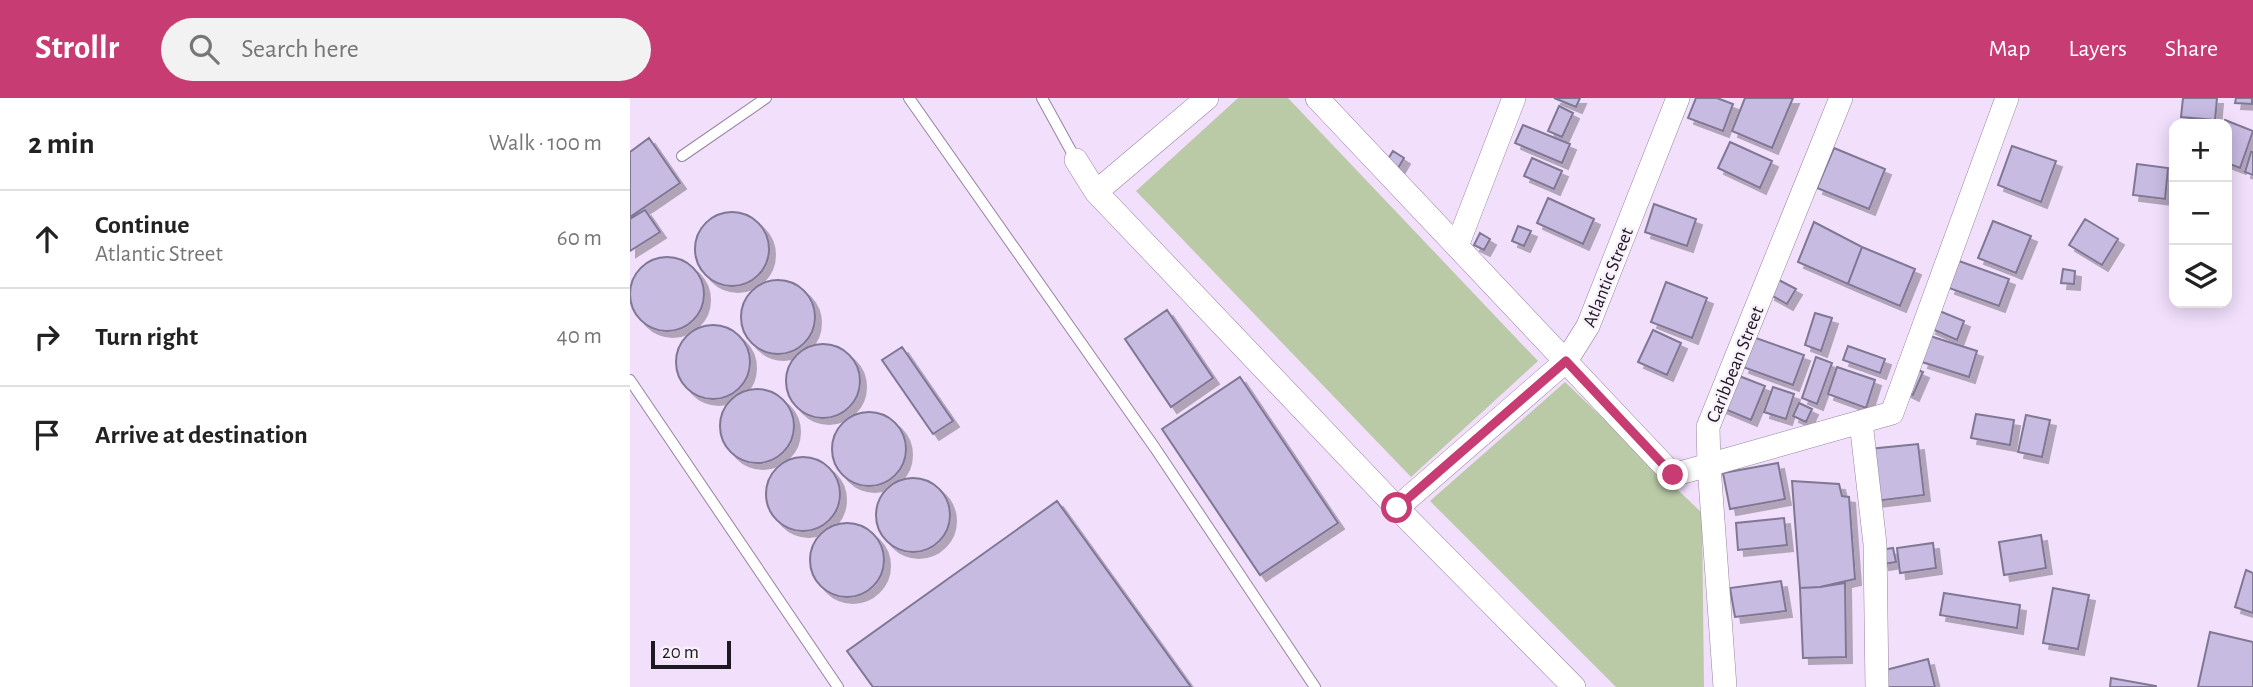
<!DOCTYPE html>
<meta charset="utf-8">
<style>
body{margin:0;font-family:"Alegreya Sans",sans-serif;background:#f2f2f2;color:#222}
.controls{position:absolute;right:21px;top:21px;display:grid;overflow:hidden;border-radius:14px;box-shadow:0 4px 18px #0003}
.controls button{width:63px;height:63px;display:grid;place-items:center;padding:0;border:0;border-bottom:2px solid #e0e0e0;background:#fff;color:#222;font:35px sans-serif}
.scale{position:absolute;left:21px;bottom:18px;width:80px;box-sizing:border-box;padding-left:7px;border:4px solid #1e1822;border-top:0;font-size:19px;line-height:24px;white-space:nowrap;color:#1e1822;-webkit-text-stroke:5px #f8f1fc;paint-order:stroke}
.stop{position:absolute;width:21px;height:21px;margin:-16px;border:5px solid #c73c73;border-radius:50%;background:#fff}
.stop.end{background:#c73c73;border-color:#fff;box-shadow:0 2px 7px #0008}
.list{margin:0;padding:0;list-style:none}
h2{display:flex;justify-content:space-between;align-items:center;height:91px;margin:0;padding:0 28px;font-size:30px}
h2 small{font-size:23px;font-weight:400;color:#767676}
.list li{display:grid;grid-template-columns:46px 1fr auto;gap:21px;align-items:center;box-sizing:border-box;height:98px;padding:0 28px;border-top:2px solid #e0e0e0}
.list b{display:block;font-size:26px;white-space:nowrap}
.list p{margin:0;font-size:23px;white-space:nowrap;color:#767676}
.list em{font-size:23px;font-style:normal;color:#767676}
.icon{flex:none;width:38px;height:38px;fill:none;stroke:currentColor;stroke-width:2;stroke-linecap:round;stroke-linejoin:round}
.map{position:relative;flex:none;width:1623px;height:589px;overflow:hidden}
header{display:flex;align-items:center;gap:42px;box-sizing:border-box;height:98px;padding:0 35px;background:#c73c73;color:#fff}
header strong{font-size:33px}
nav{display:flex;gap:38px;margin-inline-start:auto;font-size:24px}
.search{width:490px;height:63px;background:#f2f2f2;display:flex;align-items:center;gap:18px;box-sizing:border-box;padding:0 24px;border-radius:38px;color:#767676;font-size:26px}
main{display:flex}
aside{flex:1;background:#fff}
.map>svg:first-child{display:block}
.green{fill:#bbcaa6}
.building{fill:#c7bbe2;stroke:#7f7793;stroke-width:2;filter:url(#shadow)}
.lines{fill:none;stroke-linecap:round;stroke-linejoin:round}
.lane-casing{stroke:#95849f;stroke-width:12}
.street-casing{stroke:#95849f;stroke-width:24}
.lane{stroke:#fff;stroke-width:10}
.street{stroke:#fff;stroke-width:23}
.route{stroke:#c73c73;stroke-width:9}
.labels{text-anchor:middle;stroke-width:5;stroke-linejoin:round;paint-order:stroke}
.street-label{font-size:19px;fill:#1e1822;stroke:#f8f1fc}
</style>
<header>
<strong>Strollr</strong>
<div class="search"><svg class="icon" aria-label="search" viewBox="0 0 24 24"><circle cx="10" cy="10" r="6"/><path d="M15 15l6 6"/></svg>Search here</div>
<nav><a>Map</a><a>Layers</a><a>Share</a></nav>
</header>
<main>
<aside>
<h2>2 min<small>Walk · 100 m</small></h2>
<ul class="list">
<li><svg class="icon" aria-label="ahead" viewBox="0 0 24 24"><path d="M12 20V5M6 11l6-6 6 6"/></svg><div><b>Continue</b><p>Atlantic Street</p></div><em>60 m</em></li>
<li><svg class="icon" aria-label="right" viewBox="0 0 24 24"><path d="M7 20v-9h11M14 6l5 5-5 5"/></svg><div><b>Turn right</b></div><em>40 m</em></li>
<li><svg class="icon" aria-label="arrive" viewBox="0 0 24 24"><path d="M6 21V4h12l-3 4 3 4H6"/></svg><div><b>Arrive at destination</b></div></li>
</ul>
</aside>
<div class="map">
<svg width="1623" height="589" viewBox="0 0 1623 589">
<defs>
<filter id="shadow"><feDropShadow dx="6" dy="6" stdDeviation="0" flood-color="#0004"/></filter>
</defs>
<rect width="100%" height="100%" fill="#f1dffc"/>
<path class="green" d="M608,0H658L908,263L781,379L506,93Z
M935,284L1072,415L1074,589H986L800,403Z"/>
<path class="building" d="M924,0H950L946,9Z
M1066,0H1087L1103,6L1093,33L1058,20Z
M1115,0H1163L1142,50L1102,33Z
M1553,0H1587L1585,22L1551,19Z
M1606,0H1622V6L1605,5Z
M929,8L943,15L932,39L918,33Z
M1595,22L1623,33L1610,70L1597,65V26H1594Z
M893,27L940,46L932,65L885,45Z
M19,40L50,85L0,119V54Z
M1100,44L1142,63L1130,90L1088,70Z
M1382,48L1426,63L1411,104L1368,87Z
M1204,50L1255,71L1239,111L1187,90Z
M763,53L774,60L767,72L755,66Z
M1621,54H1623V77L1615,74Z
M902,60L932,73L924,91L894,78Z
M1507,66L1538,70L1535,101L1503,97Z
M918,100L964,121L953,146L907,125Z
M1024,106L1066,121L1057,148L1015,134Z
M15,112L30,134L0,153V121Z
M65 151a37 37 0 1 1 74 0a37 37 0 1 1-74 0Z
M1455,121L1488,141L1472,167L1439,147Z
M1363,123L1401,138L1386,175L1348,160Z
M1184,124L1232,149L1218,186L1168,164Z
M888,128L901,133L894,148L882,143Z
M850,135L860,141L854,152L844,147Z
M1232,149L1285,171L1270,208L1218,186Z
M0 196a37 37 0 1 1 74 0a37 37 0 1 1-74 0Z
M1329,163L1379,181L1369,208L1319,190Z
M1433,171L1445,173L1444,186L1431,185Z
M1147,181L1166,191L1157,206L1139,196Z
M111 219a37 37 0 1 1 74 0a37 37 0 1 1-74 0Z
M1036,184L1077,200L1062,240L1021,224Z
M537,212L583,280L541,309L495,241Z
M1307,212L1334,223L1327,242L1300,230Z
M1185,215L1202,220L1191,253L1175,247Z
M46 264a37 37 0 1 1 74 0a37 37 0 1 1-74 0Z
M1023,232L1051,245L1037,277L1008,264Z
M1300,238L1347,253L1339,279L1292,264Z
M1123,239L1174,257L1163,287L1113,269Z
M156 283a37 37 0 1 1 74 0a37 37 0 1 1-74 0Z
M1218,248L1255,261L1250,275L1213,262Z
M272,249L323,323L303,336L252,262Z
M1186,259L1202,265L1187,306L1172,300Z
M1207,269L1245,282L1236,310L1198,296Z
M1283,270L1293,274L1283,297L1273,292Z
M1104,276L1135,288L1121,322L1090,309Z
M610,279L708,425L630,477L532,331Z
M1143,289L1164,296L1156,321L1134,314Z
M90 328a37 37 0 1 1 74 0a37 37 0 1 1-74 0Z
M1169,305L1182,311L1176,324L1163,318Z
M202 351a37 37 0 1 1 74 0a37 37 0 1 1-74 0Z
M1346,316L1384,322L1380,347L1341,340Z
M1396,317L1420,322L1412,359L1388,354Z
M1288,346L1294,397L1245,403L1239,351Z
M136 396a37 37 0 1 1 74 0a37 37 0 1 1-74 0Z
M1148,365L1155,401L1100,411L1093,375Z
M246 417a37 37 0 1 1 74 0a37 37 0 1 1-74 0Z
M1162,383L1209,386L1212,398L1219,399L1225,481L1190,489L1170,490Z
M427,403L561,589H243L217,553Z
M1154,420L1157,447L1108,452L1106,425Z
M180 462a37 37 0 1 1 74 0a37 37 0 1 1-74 0Z
M1411,437L1416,470L1374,477L1369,444Z
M1303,445L1306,470L1270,475L1267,450Z
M1263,450L1266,464L1253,466L1250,452Z
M1616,472L1623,475V515L1605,509Z
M1151,483L1156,513L1105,519L1100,490Z
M1215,485L1216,559L1173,560L1170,490L1190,489Z
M1423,490L1459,497L1448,551L1413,545Z
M1314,495L1390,507L1387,530L1310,517Z
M1580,534L1623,544V589H1568Z
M1298,561L1305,589H1256L1252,573Z
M1481,580L1526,588V589H1480Z"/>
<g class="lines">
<g class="lane-casing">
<path id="lane" d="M279,0L525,350L685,589
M412,0L446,62
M52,58L136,0
M0,282L208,589"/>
</g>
<g class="street-casing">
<path id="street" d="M687,0L1043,377L1262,315L1377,0
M446,62L466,94L767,410L944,589
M466,94L577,0
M827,148L884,0
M1231,324L1245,446L1247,589
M767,410L936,263L958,228L1048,0
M1095,589L1079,367L1078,329L1211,0"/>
</g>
<use href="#lane" class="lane"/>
<use href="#street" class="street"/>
</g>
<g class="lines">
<path class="route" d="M767,410L936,263L1043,377"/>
</g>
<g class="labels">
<g class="street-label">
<text transform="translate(977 179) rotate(-68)" y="7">Atlantic Street</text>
<text transform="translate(1104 266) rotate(-68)" y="7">Caribbean Street</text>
</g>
</g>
</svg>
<div class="controls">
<button>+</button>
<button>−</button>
<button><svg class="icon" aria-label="layers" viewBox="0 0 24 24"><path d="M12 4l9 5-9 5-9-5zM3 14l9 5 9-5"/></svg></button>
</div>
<div class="scale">20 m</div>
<div class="stop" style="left:767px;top:410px"></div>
<div class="stop end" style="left:1043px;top:377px"></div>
</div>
</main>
